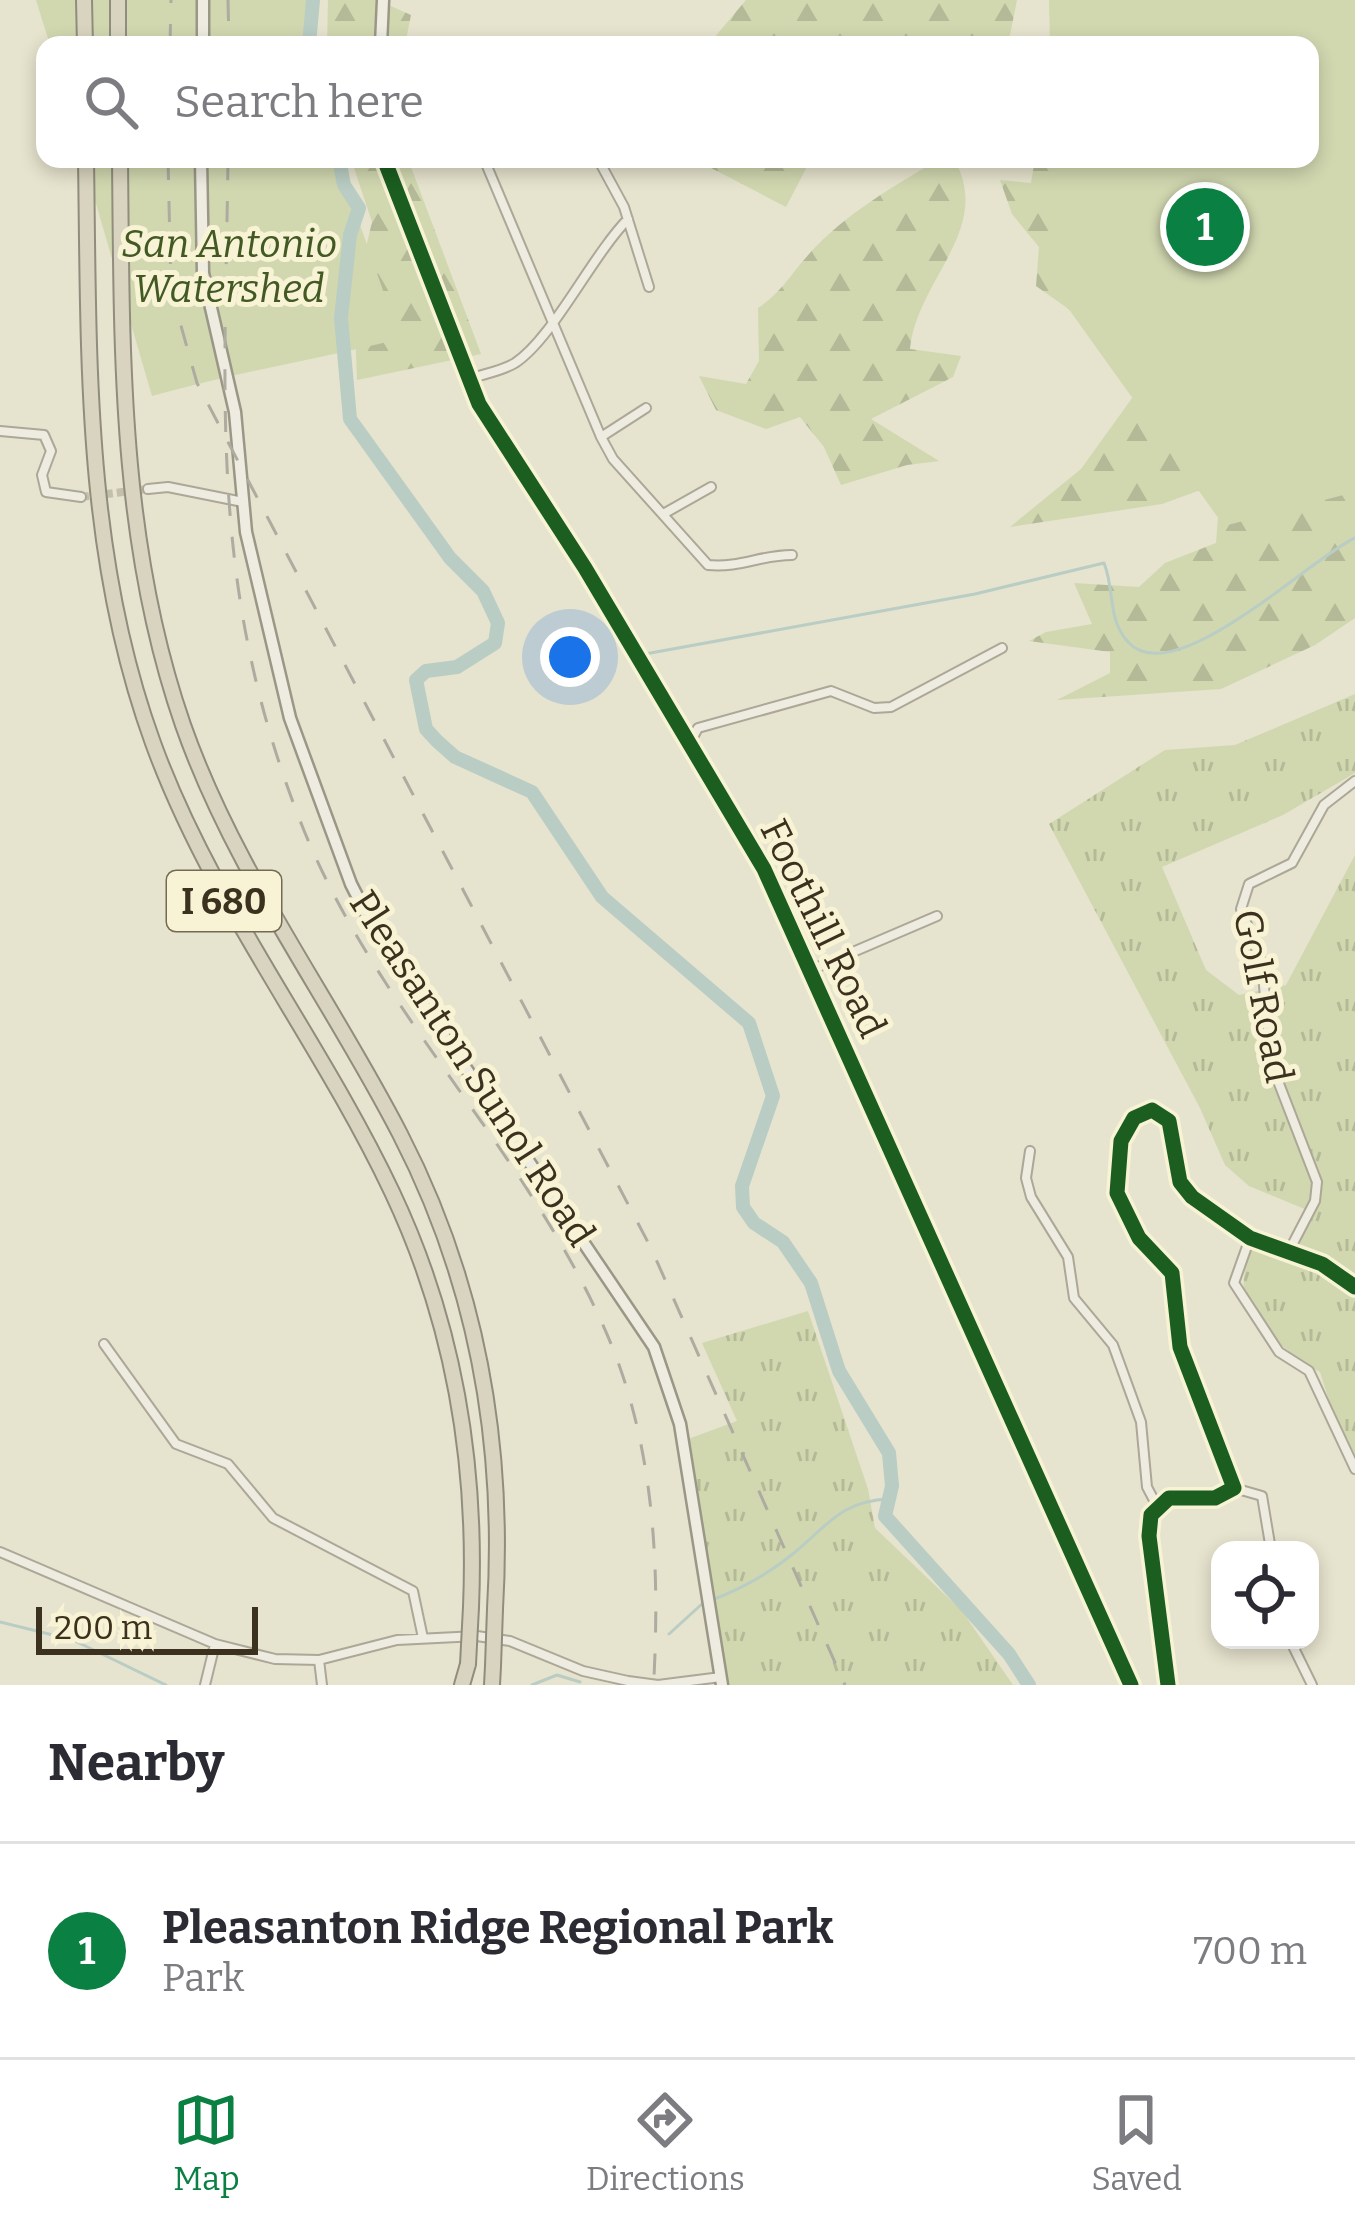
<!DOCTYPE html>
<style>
body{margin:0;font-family:Bitter,serif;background:#f2f2f3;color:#2b2b33}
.controls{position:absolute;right:36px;bottom:36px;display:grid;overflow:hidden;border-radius:24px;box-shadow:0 6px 18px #0003}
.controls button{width:108px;height:108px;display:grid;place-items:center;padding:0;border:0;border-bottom:3px solid #e1e1e2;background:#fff;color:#2b2b33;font:60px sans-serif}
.scale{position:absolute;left:36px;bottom:30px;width:222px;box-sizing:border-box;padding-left:12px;border:6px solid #3b311e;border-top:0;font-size:33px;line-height:42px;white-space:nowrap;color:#3b311e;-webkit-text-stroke:9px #f7f3d4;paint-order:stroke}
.you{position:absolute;left:570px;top:657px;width:42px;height:42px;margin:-30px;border:9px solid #fff;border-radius:50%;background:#1a73e8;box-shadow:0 0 0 18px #1a73e833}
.badge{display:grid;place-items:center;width:78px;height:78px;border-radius:50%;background:#0b8043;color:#fff;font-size:39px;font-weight:700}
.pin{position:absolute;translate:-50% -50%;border:6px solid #fff;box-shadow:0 3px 12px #0006}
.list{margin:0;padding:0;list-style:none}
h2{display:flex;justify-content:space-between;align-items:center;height:156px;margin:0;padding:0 48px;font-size:51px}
h2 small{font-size:39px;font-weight:400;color:#7c7c81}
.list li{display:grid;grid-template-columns:78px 1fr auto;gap:36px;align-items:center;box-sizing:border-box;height:216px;padding:0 48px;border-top:3px solid #e1e1e2}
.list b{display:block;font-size:45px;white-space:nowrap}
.list p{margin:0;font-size:39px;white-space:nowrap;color:#7c7c81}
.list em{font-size:39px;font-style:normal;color:#7c7c81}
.icon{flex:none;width:66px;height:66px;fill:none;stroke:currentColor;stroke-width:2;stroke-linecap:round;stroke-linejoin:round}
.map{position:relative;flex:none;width:1355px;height:1685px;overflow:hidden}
.search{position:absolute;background:#fff;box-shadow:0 6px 18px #0003;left:36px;right:36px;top:36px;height:132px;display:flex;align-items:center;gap:30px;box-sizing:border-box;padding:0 42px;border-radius:24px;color:#7c7c81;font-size:45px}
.sheet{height:372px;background:#fff}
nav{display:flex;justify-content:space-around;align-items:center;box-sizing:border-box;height:168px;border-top:3px solid #e1e1e2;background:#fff;font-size:33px;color:#7c7c81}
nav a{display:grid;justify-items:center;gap:6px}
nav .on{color:#0b8043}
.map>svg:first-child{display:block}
.grass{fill:url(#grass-tufts)}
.forest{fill:url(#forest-firs)}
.park{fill:#d1d8b0}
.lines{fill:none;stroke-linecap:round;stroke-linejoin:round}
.stream{stroke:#b9cdc4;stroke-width:3}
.river{stroke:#b9cdc4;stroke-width:14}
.street-tunnel{stroke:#c4bfab;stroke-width:8;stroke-dasharray:8 4;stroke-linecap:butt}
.street-casing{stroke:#aca797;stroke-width:12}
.secondary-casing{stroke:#9b9787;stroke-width:15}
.highway-casing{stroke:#918d7e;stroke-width:18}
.street{stroke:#eeece0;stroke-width:8}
.secondary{stroke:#eeece0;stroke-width:10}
.highway{stroke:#d9d4bf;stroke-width:14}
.rail{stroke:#aeaba0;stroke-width:3;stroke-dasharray:21 21;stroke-linecap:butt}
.highway-bridge-casing{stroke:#918d7e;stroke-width:18;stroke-linecap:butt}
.highway-bridge{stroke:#d9d4bf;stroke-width:14}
.cycleway-casing{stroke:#f7f3d4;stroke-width:22}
.cycleway{stroke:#1b5e20;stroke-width:15}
.labels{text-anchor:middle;stroke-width:10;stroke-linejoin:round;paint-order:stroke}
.shield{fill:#f7f3d4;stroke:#736b55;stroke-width:3}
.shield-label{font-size:36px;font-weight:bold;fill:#3b311e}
.park-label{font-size:39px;font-style:italic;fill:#435924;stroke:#f7f3d4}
.street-label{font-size:39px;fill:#3b311e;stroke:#f7f3d4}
</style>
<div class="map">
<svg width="1355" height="1685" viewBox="0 0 1355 1685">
<defs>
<pattern id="grass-tufts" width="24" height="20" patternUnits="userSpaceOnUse" patternTransform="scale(3)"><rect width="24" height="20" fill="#d1d8b0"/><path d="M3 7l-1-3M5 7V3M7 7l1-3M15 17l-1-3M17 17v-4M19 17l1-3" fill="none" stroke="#b4ba97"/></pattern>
<pattern id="forest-firs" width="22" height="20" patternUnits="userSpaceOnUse" patternTransform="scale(3)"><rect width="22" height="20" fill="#d1d8b0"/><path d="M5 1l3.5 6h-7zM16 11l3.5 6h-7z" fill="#b4ba97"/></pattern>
</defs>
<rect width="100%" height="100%" fill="#e6e3ce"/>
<path class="grass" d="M1355,694V773L1283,815L1162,867L1206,970L1239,995L1286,985L1355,855V1457L1340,1435L1320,1372C1292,1356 1248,1324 1244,1289C1242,1274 1249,1256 1252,1241L1291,1256L1312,1212L1249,1186L1225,1165L1200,1108L1049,824L1165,750L1235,745Z
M808,1311L868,1489L875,1528L962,1611L1013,1685H720L680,1442L737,1421L702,1343Z"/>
<path class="forest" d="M328,0H377L411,15L405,45H327Z
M746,0H1017L1008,45H708Z
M351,159H408L481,354L357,380L354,298L372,222Z
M694,159H811L786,207Z
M939,159H954C994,229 917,279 910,349L961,356L953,377L871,419L939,461L907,465L841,485L824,447L800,417L766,429L716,410L699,376L746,384L759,361L758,308C782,292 790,275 809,254C846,213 893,187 939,159Z
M1035,159H1120L1080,317L1036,286L1039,247L1012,214L1000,180L1031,183Z
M1135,394L1272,464L1162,504L1010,527L1081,469Z
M1355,484V618L1315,645L1221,689L1057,700L1110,673V652L1029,641L1046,632L1092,624L1074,583L1139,587L1165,563L1216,543L1219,505Z"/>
<path class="park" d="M36,0H314L313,45H50Z
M1049,0H1355V492L1224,526L1058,294L1054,159H1310V45H1050Z
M83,159H337L400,339C317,359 234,373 152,396Z"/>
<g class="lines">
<path class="stream" d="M645,654L975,594L1104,563C1115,590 1107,619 1128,642C1174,693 1311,557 1355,538
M712,1600C741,1589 770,1573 794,1553C828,1525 841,1501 889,1499
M0,1622L73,1640L166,1685
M669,1634L703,1603
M532,1685L557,1675L580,1682"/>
<path class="river" d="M309,45L313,0
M339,159L344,185L359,208L350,235L341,318L350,419L450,558L483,591L498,623L495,643L457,667L426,671L416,680L426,729L437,741L455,757L532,792L602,897L749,1023L773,1096L742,1186L743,1207L754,1223L783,1242L811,1283L839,1371L889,1453L892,1486L885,1516L1009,1654L1029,1685"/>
<path class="street-tunnel" d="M81,497L148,489"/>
<g class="street-casing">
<path id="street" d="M484,159L601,437L613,459L708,565C741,568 760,555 792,555
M598,159L624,207L649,287
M469,379C483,374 502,371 515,363C553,338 591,257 628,219
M0,431L44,435L51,451L42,475L46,492L81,497
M601,437L646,408
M148,489L168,487L243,502
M665,513L711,487
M688,746L698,728L831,691L874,708L891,707L1002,648
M811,970L937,916
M1030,1151L1026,1178L1031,1197L1068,1257L1074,1298L1113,1345L1141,1422L1147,1487L1157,1506
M1250,1238L1234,1283L1279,1352L1309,1371L1355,1469
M1289,1251L1315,1201L1317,1182L1271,1063L1262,964L1241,909L1249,884L1292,863L1324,805L1355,781
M104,1344L176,1444L228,1464L273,1518L413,1591L423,1638
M1234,1488L1262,1496L1271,1550
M0,1552L215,1644L275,1659L319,1660L397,1640L477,1636L510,1641L583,1671L628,1681L658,1685L721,1677
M1290,1640L1312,1685
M319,1660L322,1685
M205,1685L215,1644"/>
</g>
<g class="secondary-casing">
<path id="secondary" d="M203,45V0
M381,45L383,0
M201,159L203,273L235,412L246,532L290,718L351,884L380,941L654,1347L680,1424L722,1685
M384,159L479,404L585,568L764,869L1131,1685
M1168,1685L1149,1536L1151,1515L1169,1498H1215L1234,1488L1180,1347L1172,1273L1139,1238L1117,1193L1121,1141L1134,1118L1152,1110L1169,1121L1180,1182L1192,1197L1250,1238L1322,1264L1355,1287"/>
</g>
<g class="highway-casing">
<path id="highway" d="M84,0L85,45
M118,0V45
M86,159C89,357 84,554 153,743C212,905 319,1038 392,1192C454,1323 477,1463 471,1607
M120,159C122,351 119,541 183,725C235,873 329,996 400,1134C477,1283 505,1442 495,1609
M462,1685L468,1664
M492,1685L493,1666"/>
</g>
<use href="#street" class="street"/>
<use href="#secondary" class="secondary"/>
<use href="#highway" class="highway"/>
<path class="rail" d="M228,0L229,45
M170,45L171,0
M168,159L171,290L197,383L651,1248L845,1685
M228,159C225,405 208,591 303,828C376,1009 522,1146 602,1323C653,1434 660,1557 654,1677"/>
<g class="highway-bridge-casing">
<path id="highway-bridge" d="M468,1664L471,1607
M493,1666L495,1609"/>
</g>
<use href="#highway-bridge" class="highway-bridge"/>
<g class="cycleway-casing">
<path id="cycleway" d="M384,159L479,404L585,568L764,869L1131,1685
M1168,1685L1149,1536L1151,1515L1169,1498H1215L1234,1488L1180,1347L1172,1273L1139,1238L1117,1193L1121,1141L1134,1118L1152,1110L1169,1121L1180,1182L1192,1197L1250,1238L1322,1264L1355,1287"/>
</g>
<use href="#cycleway" class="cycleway"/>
</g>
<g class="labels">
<rect class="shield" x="167" y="871" width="114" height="60" rx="9"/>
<g class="shield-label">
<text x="224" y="914">I 680</text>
</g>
<g class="park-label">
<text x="229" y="257">San Antonio<tspan x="229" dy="45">Watershed</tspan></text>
</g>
<g class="street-label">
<text transform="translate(824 928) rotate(64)" y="14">Foothill Road</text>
<text transform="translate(1264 996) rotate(79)" y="14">Golf Road</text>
<text transform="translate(473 1068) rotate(57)" y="14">Pleasanton Sunol Road</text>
</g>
</g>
</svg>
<div class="controls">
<button><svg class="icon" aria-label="locate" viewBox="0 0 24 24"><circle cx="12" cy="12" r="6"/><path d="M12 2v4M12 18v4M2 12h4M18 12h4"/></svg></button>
</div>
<div class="scale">200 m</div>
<div class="you"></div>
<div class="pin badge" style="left:1205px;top:227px">1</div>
<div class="search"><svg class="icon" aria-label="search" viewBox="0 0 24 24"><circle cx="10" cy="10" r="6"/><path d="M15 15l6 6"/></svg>Search here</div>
</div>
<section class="sheet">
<h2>Nearby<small></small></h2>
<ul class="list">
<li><span class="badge">1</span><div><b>Pleasanton Ridge Regional Park</b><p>Park</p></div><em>700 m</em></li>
</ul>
</section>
<nav>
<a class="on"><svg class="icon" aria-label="map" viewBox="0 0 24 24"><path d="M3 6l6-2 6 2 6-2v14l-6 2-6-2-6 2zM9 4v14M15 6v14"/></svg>Map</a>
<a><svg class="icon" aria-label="directions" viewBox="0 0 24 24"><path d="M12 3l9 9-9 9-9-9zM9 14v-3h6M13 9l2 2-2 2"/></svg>Directions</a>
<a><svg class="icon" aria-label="saved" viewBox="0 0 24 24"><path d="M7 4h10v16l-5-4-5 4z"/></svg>Saved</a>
</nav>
